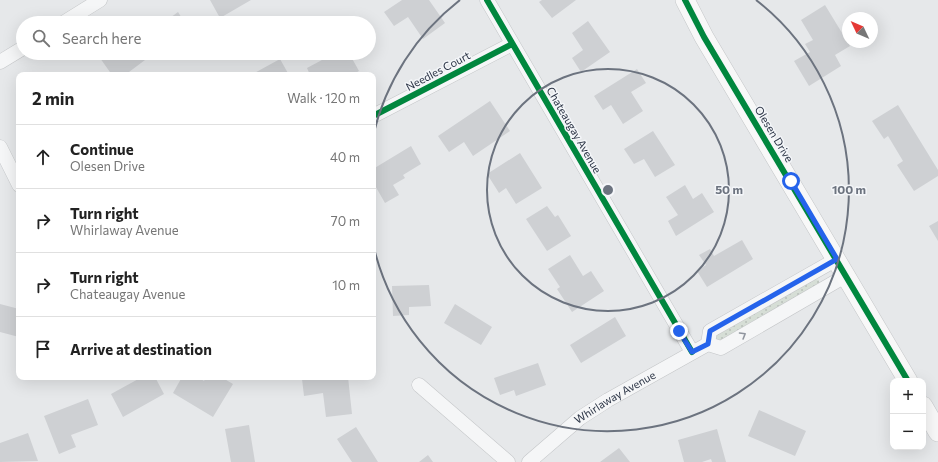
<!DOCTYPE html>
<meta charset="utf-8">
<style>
body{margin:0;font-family:Commissioner,sans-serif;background:#f2f2f2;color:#222}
.controls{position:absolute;right:12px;bottom:12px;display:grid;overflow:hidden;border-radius:8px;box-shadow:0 4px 16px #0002}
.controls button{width:36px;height:36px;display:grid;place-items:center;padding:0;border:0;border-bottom:1px solid #e0e0e0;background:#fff;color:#222;font:20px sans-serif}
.compass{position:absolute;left:842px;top:12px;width:36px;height:36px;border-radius:50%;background:#fff;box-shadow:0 4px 16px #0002;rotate:314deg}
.stop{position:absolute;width:12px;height:12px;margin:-9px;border:3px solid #2563eb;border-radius:50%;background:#fff}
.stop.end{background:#2563eb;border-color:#fff;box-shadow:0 1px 4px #0008}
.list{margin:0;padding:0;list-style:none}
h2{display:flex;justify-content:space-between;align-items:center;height:52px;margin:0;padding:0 16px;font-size:17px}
h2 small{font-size:13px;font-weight:400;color:#767676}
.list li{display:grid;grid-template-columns:26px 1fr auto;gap:12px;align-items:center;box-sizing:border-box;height:64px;padding:0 16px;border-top:1px solid #e0e0e0}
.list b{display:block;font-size:15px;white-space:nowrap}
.list p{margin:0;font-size:13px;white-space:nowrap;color:#767676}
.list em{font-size:13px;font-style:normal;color:#767676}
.icon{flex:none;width:22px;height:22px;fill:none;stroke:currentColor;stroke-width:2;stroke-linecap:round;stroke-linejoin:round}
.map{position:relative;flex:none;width:938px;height:462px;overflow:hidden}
.search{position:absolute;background:#fff;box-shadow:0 4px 16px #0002;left:16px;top:16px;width:360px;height:44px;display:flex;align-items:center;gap:10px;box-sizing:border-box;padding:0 14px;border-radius:22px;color:#767676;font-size:15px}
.panel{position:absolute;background:#fff;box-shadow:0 4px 16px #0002;left:16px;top:72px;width:360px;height:308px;border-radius:8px}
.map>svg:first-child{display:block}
.grass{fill:url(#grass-dots)}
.building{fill:#ced0d3}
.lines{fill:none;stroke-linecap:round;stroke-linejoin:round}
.street-casing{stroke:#c4c6c8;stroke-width:15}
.secondary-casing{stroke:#c4c6c8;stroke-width:20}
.street{stroke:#f5f6f7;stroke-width:14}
.secondary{stroke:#f8f8f8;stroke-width:19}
.cycleway-casing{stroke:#f4f6f9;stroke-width:8}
.cycleway{stroke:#00873e;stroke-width:6}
.oneway{stroke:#90959e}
.route{stroke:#2563eb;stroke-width:5}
.ring{fill:none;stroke:#6c737f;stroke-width:2}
.labels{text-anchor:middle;stroke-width:3;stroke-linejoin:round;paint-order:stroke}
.street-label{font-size:11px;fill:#2b3445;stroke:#f4f6f9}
.centre{fill:#6c737f;stroke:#f4f6f9;stroke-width:2}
.ring-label{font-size:12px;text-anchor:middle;font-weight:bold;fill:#6c737f;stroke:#f4f6f9;stroke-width:3;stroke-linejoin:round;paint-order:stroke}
</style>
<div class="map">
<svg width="938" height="462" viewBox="0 0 938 462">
<defs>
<pattern id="grass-dots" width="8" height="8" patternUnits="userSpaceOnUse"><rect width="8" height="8" fill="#d6ded6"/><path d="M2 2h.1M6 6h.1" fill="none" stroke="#b8bfb9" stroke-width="1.8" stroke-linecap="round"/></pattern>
</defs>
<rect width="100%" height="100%" fill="#e6e8ea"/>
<path class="grass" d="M815,279L819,280V284L717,343L714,337L716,335Z"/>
<path class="building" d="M210,0H251L220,18Z
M402,0H429L445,23L423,39L408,17L394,26L384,12Z
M542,0H576L552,18L539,2Z
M825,5L850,46L835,55L841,66L809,86L794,61L810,52L805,44L813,40L801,20Z
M178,12L185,23H163Z
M588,21L610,52L581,72L572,58L583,50L572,33Z
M107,53H146L149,57L125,75H112L100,58Z
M335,53H349L359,71L352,75H310L307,68Z
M280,59L289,75H251Z
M637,69L646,83L631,92L643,111L623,124L611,105L603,110L594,96Z
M490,101L510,131L473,156L464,142L449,152L438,136Z
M898,105L938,170V176L914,191L897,165L903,161L888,136L884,139L872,121Z
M653,131L675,165L655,177L644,159L634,164L624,149Z
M411,146L421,164L403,175L405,178L393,185L399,195L385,203L373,182V169Z
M520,153L542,188L516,204L506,188L499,193L487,174Z
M685,185L693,199L702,193L714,212L676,236L668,221L678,215L666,197Z
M547,206L555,217L558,215L571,236L547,251L526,219Z
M938,221V241L929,226Z
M742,240L753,259L707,287L697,271L706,265L699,255L710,249L714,256Z
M570,255L583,276L591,271L604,291L572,312L557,289L560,287L548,269Z
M429,285L431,306L409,307V315L393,316L392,286Z
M0,304L19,309V337L0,332Z
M455,304L492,327L481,345L444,323Z
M615,317L626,336L581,363L570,345Z
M538,363L546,385L516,396L514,390L500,395L494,378Z
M142,377H155L164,394L123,417L111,394Z
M182,377H198L204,381L206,377H221L233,384L213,417L173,393Z
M321,377H348L352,414L326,417L323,393L304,396L302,379Z
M88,399L98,425L71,435L76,447L59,454L44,416Z
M759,410L806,431L795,456L748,436Z
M249,425L255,462H231L225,429Z
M356,427L378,462H352L337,439Z
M717,429L726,462H712L711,459L702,462H684L678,440Z
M28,433L38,461L0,462V443Z
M619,448L630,462H600Z
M428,455L433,462H419Z"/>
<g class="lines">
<g class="street-casing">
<g id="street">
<path d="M487,0L692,352"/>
<path d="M63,23L100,0"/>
<path d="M0,62L23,48"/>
<path d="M373,116L512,44"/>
<path d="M0,147L19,185"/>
<path d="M708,344L710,331L837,259"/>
<path d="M419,385L508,462"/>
<path id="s1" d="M529,462L580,418L608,400L708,344L721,348L847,275"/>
</g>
</g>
<g class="secondary-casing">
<path id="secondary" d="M685,0L704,37L908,381
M923,406L938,432"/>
</g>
<use href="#street" class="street"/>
<use href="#secondary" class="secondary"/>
<g class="cycleway-casing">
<path id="cycleway" d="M487,0L692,352
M685,0L704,37L908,381
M373,116L512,44"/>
</g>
<use href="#cycleway" class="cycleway"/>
</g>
<defs><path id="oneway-chevron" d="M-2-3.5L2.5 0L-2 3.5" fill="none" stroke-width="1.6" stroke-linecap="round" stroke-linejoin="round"/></defs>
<use class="oneway" href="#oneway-chevron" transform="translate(743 335) rotate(-31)"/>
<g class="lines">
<path class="route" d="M679,331L692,352L708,344L710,331L837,259L791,181"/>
</g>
<g class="ring">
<circle cx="608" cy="190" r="121"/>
<path d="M373 136A241 241 0 0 1 460 0M756 0A241 241 0 1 1 373 244"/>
</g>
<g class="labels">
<g class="street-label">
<text transform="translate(438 71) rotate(-28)" y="4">Needles Court</text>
<text transform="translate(574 130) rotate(60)" y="4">Chateaugay Avenue</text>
<text transform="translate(774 134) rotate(59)" y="4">Olesen Drive</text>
<text dy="4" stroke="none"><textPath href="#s1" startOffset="108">Whirlaway Avenue</textPath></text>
</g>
</g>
<circle cx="608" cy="190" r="6" class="centre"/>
<g class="ring-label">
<text x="729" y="194">50 m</text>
<text x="849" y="194">100 m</text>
</g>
</svg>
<div class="controls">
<button>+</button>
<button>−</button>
</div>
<svg class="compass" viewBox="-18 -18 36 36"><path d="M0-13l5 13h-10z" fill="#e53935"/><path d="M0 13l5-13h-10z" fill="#767676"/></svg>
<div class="stop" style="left:791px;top:181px"></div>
<div class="stop end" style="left:679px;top:331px"></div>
<div class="search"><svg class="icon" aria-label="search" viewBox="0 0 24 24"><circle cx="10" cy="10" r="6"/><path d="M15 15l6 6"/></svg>Search here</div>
<section class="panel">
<h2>2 min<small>Walk · 120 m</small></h2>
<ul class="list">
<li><svg class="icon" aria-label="ahead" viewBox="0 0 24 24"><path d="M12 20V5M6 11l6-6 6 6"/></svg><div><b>Continue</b><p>Olesen Drive</p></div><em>40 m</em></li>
<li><svg class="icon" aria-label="right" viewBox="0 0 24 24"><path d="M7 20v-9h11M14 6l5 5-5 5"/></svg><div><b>Turn right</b><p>Whirlaway Avenue</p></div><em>70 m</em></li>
<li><svg class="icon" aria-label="right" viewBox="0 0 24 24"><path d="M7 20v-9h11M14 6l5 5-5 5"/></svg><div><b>Turn right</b><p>Chateaugay Avenue</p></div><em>10 m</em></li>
<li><svg class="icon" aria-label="arrive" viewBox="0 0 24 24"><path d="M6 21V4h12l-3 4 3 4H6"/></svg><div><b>Arrive at destination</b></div></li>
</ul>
</section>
</div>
